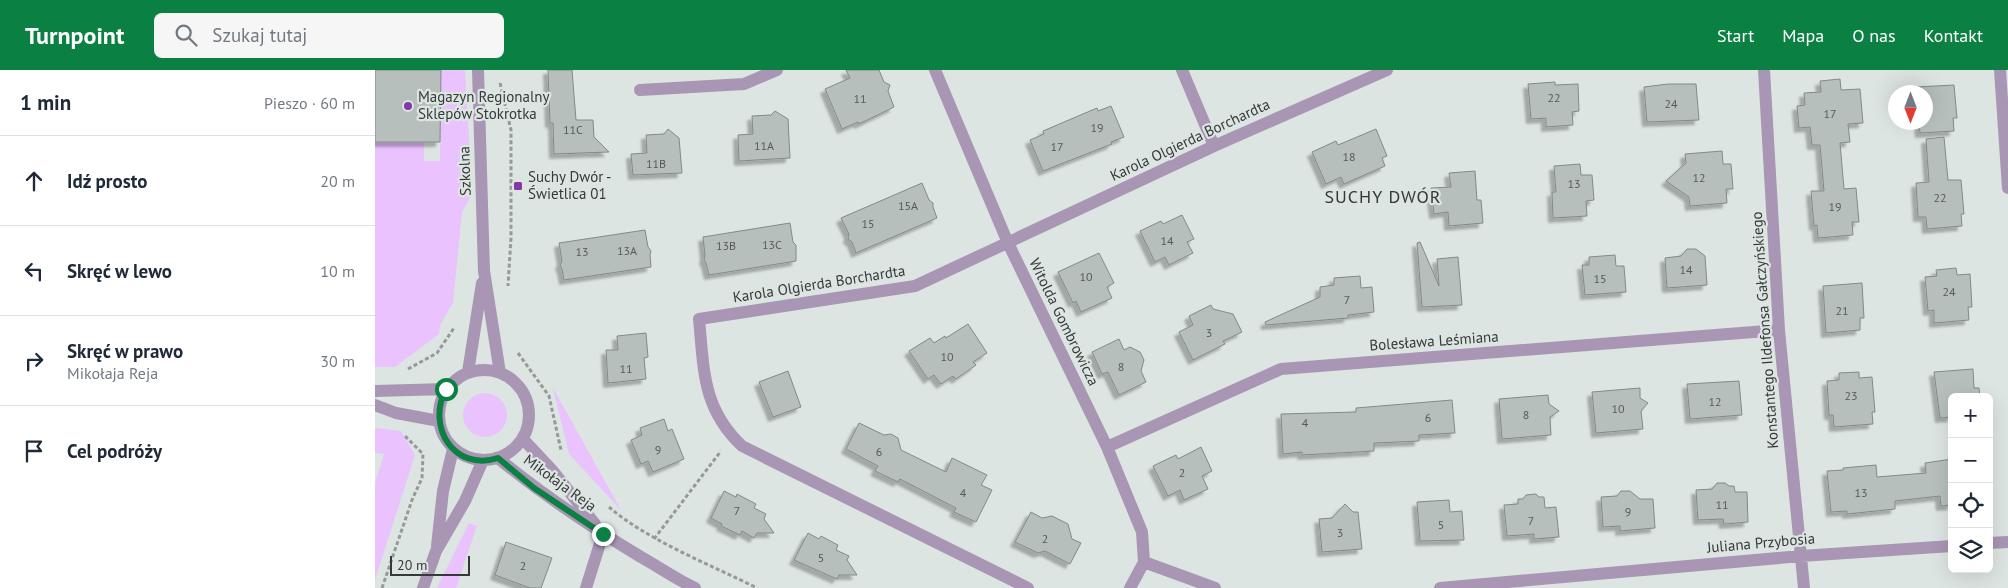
<!DOCTYPE html>
<html lang="pl">
<meta charset="utf-8">
<style>
body{margin:0;font-family:"PT Sans",sans-serif;background:#f6f6f7;color:#1f2937}
.controls{position:absolute;right:15px;bottom:15px;display:grid;overflow:hidden;border-radius:8px;box-shadow:0 5px 20px #0002}
.controls button{width:45px;height:45px;display:grid;place-items:center;padding:0;border:0;border-bottom:1px solid #e0e1e3;background:#fff;color:#1f2937;font:25px sans-serif}
.compass{position:absolute;left:1513px;top:15px;width:45px;height:45px;border-radius:50%;background:#fff;box-shadow:0 5px 20px #0002;rotate:180deg}
.scale{position:absolute;left:15px;bottom:12px;width:80px;box-sizing:border-box;padding-left:5px;border:2px solid #353937;border-top:0;font-size:14px;line-height:18px;white-space:nowrap;color:#353937;-webkit-text-stroke:4px #dde5e2;paint-order:stroke}
.stop{position:absolute;width:15px;height:15px;margin:-11px;border:4px solid #0b8043;border-radius:50%;background:#fff}
.stop.end{background:#0b8043;border-color:#fff;box-shadow:0 1px 5px #0008}
.list{margin:0;padding:0;list-style:none}
h2{display:flex;justify-content:space-between;align-items:center;height:65px;margin:0;padding:0 20px;font-size:21px}
h2 small{font-size:16px;font-weight:400;color:#747a83}
.list li{display:grid;grid-template-columns:32px 1fr auto;gap:15px;align-items:center;box-sizing:border-box;height:90px;padding:0 20px;border-top:1px solid #e0e1e3}
.list b{display:block;font-size:19px;white-space:nowrap}
.list p{margin:0;font-size:16px;white-space:nowrap;color:#747a83}
.list em{font-size:16px;font-style:normal;color:#747a83}
.icon{flex:none;width:28px;height:28px;fill:none;stroke:currentColor;stroke-width:2;stroke-linecap:round;stroke-linejoin:round}
.map{position:relative;flex:none;width:1633px;height:518px;overflow:hidden}
header{display:flex;align-items:center;gap:30px;box-sizing:border-box;height:70px;padding:0 25px;background:#0b8043;color:#fff}
header strong{font-size:24px}
nav{display:flex;gap:28px;margin-inline-start:auto;font-size:18px}
.search{width:350px;height:45px;background:#f6f6f7;display:flex;align-items:center;gap:12px;box-sizing:border-box;padding:0 18px;border-radius:8px;color:#747a83;font-size:19px}
main{display:flex}
aside{flex:1;background:#fff}
.map>svg:first-child{display:block}
.green{fill:#e9c2fe}
.building{fill:#b6bfbb;stroke:#828a87;filter:url(#shadow)}
.lines{fill:none;stroke-linecap:round;stroke-linejoin:round}
.path{stroke:#949a97;stroke-width:3;stroke-dasharray:4 2.5;stroke-linecap:butt}
.minor{stroke:#a995b4;stroke-width:12}
.route{stroke:#0b8043;stroke-width:6}
.poi-dot{fill:#8437a7;stroke:#dde5e2;stroke-width:2}
.labels{text-anchor:middle;stroke-width:4.5;stroke-linejoin:round;paint-order:stroke}
.number-label{font-size:12px;fill:#555a58}
.poi-label{font-size:15px;fill:#353937;stroke:#dde5e2;text-anchor:start}
.street-label{font-size:15px;fill:#353937;stroke:#dde5e2}
.quarter-label{font-size:18px;letter-spacing:1px;fill:#313835;stroke:#dde5e2}
</style>
<header>
<strong>Turnpoint</strong>
<div class="search"><svg class="icon" aria-label="search" viewBox="0 0 24 24"><circle cx="10" cy="10" r="6"/><path d="M15 15l6 6"/></svg>Szukaj tutaj</div>
<nav><a>Start</a><a>Mapa</a><a>O nas</a><a>Kontakt</a></nav>
</header>
<main>
<aside>
<h2>1 min<small>Pieszo · 60 m</small></h2>
<ul class="list">
<li><svg class="icon" aria-label="ahead" viewBox="0 0 24 24"><path d="M12 20V5M6 11l6-6 6 6"/></svg><div><b>Idź prosto</b></div><em>20 m</em></li>
<li><svg class="icon" aria-label="left" viewBox="0 0 24 24"><path d="M17 20v-9H6M10 6l-5 5 5 5"/></svg><div><b>Skręć w lewo</b></div><em>10 m</em></li>
<li><svg class="icon" aria-label="right" viewBox="0 0 24 24"><path d="M7 20v-9h11M14 6l5 5-5 5"/></svg><div><b>Skręć w prawo</b><p>Mikołaja Reja</p></div><em>30 m</em></li>
<li><svg class="icon" aria-label="arrive" viewBox="0 0 24 24"><path d="M6 21V4h12l-3 4 3 4H6"/></svg><div><b>Cel podróży</b></div></li>
</ul>
</aside>
<div class="map">
<svg width="1633" height="518" viewBox="0 0 1633 518">
<defs>
<filter id="shadow"><feDropShadow dx="-4.5" dy="4.5" stdDeviation="1" flood-color="#0004"/></filter>
</defs>
<rect width="100%" height="100%" fill="#dde5e2"/>
<path class="green" d="M66,0H90L97,124L87,142L78,233L65,255L64,264L20,297H0V72H49V91H65Z
M178,318L246,440L194,384Z
M88 345a22 22 0 1 1 44 0a22 22 0 1 1-44 0Z
M0,358L26,361L40,385L0,510V413L9,384L0,383Z
M94,453L102,456L81,518H62Z"/>
<path class="building" d="M0,0H66L65,72H0Z
M173,0H197L201,50H218L219,67L234,82L179,84L178,53H175Z
M471,0H504L509,12L515,15L513,21L519,37L484,54L483,52L467,59L450,19L475,8Z
M1465,9L1466,20L1485,19L1488,53L1473,54L1475,72L1465,73L1469,119L1481,118L1484,152H1477L1478,165L1443,168L1442,155L1439,156L1436,121H1449L1445,75H1437L1435,57L1424,58L1422,36L1430,35L1429,23L1446,22L1445,11Z
M1180,12V15L1203,14L1204,41L1197,42L1198,55L1171,57V48L1156,49L1153,14Z
M1293,14H1321L1324,50L1272,52L1269,17Z
M1579,15L1582,48H1578L1579,61L1545,63L1544,52H1550V22H1542V17Z
M736,36L749,67L736,72L737,74L668,101L655,70L669,64L668,61L722,38L723,41Z
M400,41L413,49L415,88L364,91L363,65L378,64L377,46L396,45Z
M293,59L304,68L307,103L258,105L256,84L272,83L271,65L289,64Z
M1001,59L1012,86L1007,88L1010,96L969,114L966,107L951,114L937,82L961,71L963,75Z
M1569,67L1573,110H1586L1589,144H1586L1587,156L1552,159L1551,147H1543L1541,113L1554,112L1551,69Z
M1347,81L1348,94H1356L1358,119H1351L1352,133L1315,136L1314,127L1291,111L1311,93L1310,84Z
M1205,94L1206,105H1217L1219,130L1211,131L1212,146L1178,148L1177,122H1181L1179,96Z
M1100,101L1102,130H1106L1108,153L1074,156L1073,142L1059,144L1056,118L1076,117L1074,103Z
M547,113L554,130L558,133V137L562,148L481,183L477,172L473,169L474,164L466,148Z
M807,145L819,169L812,172L818,183L794,195L790,187L780,192L765,161L786,151L788,154Z
M415,153L418,172L421,175V191L334,205L331,193L329,190L330,185L328,167Z
M270,160L273,177L276,181L275,185L276,197L189,210L187,199L185,195L187,191L184,173Z
M1045,172L1064,216L1062,189L1083,187L1087,235L1047,237L1042,173Z
M1312,179H1321L1330,186L1332,215L1292,218L1290,188L1306,186Z
M724,183L739,213L732,217L737,228L706,242L701,231L698,233L683,202Z
M1240,185L1241,196H1249L1251,222L1210,225L1207,195H1214V187Z
M1581,198L1582,205L1595,204L1597,237H1593L1594,250L1559,253V240L1553,241L1550,207L1562,206L1561,200Z
M985,206L986,218L997,217L999,242L973,245V248L891,255L890,252L945,227V217L959,215V208Z
M1487,213L1489,248H1485V260L1451,263L1448,216Z
M836,235L838,239L858,244L867,262L848,271L850,274L818,290L804,262L818,255L814,246Z
M593,254L612,283L598,292L601,295L581,309L578,306L566,314L559,305L553,309L534,281L555,268L559,273L570,266L571,268Z
M271,263L273,287L269,288L271,309L233,313L231,280H243L242,266Z
M744,269L749,280L755,277L765,282L769,290L766,301L771,312L744,325L733,302L727,304L717,282Z
M1598,299L1599,318H1604L1605,327H1577V347L1565,348L1559,302Z
M413,301L426,337L398,347L384,312Z
M1484,302V308L1497,307L1500,342H1497L1498,354L1459,357L1458,345H1454L1452,311L1464,310V303Z
M1364,311L1367,345L1315,349L1312,314Z
M1265,318V328L1273,333L1266,341L1268,359L1221,363L1217,322Z
M1173,325L1174,334L1184,341L1175,347L1176,365L1127,369L1124,329Z
M1077,330L1080,363L1044,365V371L999,373V381L927,385V382L908,384L906,344L981,342V338Z
M289,349L293,361L297,359L309,389L278,402L273,391L266,394L256,370L267,365L265,358Z
M484,353L509,365L516,364L523,368L526,380L571,402L577,388L612,405L606,415L617,420L601,452L579,442L581,438L525,409L523,412L500,401L503,396L471,379Z
M826,377L837,401L827,406L833,419L809,430L805,420L793,426L778,396L801,385L803,389Z
M1577,389V435L1566,436L1565,426L1520,431V439L1472,444V441L1456,442L1452,401L1468,400V398L1501,395L1502,407L1551,403L1550,393Z
M1342,413H1350L1354,416H1359L1360,422H1372L1373,452L1349,454L1348,449L1323,450L1321,420L1337,419Z
M349,421L361,427L362,424L381,434L379,438L391,444L389,449L399,463H382L379,468L367,461L365,465L346,456L347,454L336,448Z
M1246,421H1255L1265,429H1278L1280,458L1245,461V456L1228,457L1226,427L1242,426Z
M1161,424L1164,427H1169L1170,438L1181,437L1184,467L1159,469V464L1132,466L1129,435L1143,434V429H1148L1151,425Z
M1074,430L1075,442L1087,441L1089,470L1045,471L1042,432Z
M970,434L978,442H983L987,479L947,482L944,449L957,448Z
M656,442L667,448L677,446L693,454L697,469L706,473L695,494L670,481L663,483L640,472Z
M433,463L444,469L446,466L463,475L461,480L474,486L472,490L482,505H464L462,509L419,490Z
M131,472L177,488L166,518H155L120,505Z"/>
<g class="lines">
<path class="path" d="M125,13L136,60V168L133,216
M143,283L174,326L186,380
M33,299L62,283L79,258
M234,437C272,470 336,495 382,518
M279,469L346,381
M7,518L37,430L47,408L48,384L30,366"/>
<path class="minor" d="M103,0L109,201L125,303
M560,0L633,173L732,377L767,462L769,492L755,518
M807,0L839,76
M1389,0L1404,260L1429,518
M1625,0L1633,118
M265,20L369,14L402,0
M64 345a45 45 0 1 1 90 0a45 45 0 1 1-90 0Z
M93,302L107,213
M0,321L71,319
M0,335L21,343L64,351
M148,369L177,400L220,454
M732,377L906,299L1404,260
M123,388C168,425 216,457 266,487C284,497 301,509 320,518
M1614,473L1633,472
M62,476L68,421L78,379
M769,492L840,518
M48,518L61,481L90,431L108,390
M211,518L228,464
M653,518L367,376C327,338 329,300 324,249L540,216L839,76L1012,0
M1065,518L1426,486L1577,476"/>
</g>
<g class="lines">
<path class="route" d="M71,319C51,357 79,402 123,388L159,418L228,464"/>
</g>
<g class="poi-dot">
<circle cx="33" cy="36" r="5"/>
<rect x="138" y="111" width="10" height="10" rx="2.5"/>
</g>
<g class="labels">
<g class="number-label">
<text x="1179" y="32">22</text>
<text x="485" y="33">11</text>
<text x="1296" y="38">24</text>
<text x="1455" y="48">17</text>
<text x="722" y="62">19</text>
<text x="198" y="64">11C</text>
<text x="389" y="80">11A</text>
<text x="682" y="81">17</text>
<text x="974" y="91">18</text>
<text x="281" y="98">11B</text>
<text x="1324" y="112">12</text>
<text x="1199" y="118">13</text>
<text x="1565" y="132">22</text>
<text x="533" y="140">15A</text>
<text x="1460" y="141">19</text>
<text x="493" y="158">15</text>
<text x="792" y="175">14</text>
<text x="397" y="179">13C</text>
<text x="351" y="180">13B</text>
<text x="252" y="185">13A</text>
<text x="207" y="186">13</text>
<text x="1311" y="204">14</text>
<text x="711" y="211">10</text>
<text x="1225" y="213">15</text>
<text x="1574" y="226">24</text>
<text x="972" y="234">7</text>
<text x="1467" y="245">21</text>
<text x="834" y="267">3</text>
<text x="572" y="291">10</text>
<text x="746" y="301">8</text>
<text x="251" y="303">11</text>
<text x="1476" y="330">23</text>
<text x="1340" y="336">12</text>
<text x="1243" y="343">10</text>
<text x="1151" y="349">8</text>
<text x="1053" y="352">6</text>
<text x="930" y="357">4</text>
<text x="283" y="384">9</text>
<text x="504" y="386">6</text>
<text x="807" y="407">2</text>
<text x="588" y="427">4</text>
<text x="1486" y="427">13</text>
<text x="1347" y="439">11</text>
<text x="362" y="445">7</text>
<text x="1253" y="446">9</text>
<text x="1156" y="455">7</text>
<text x="1066" y="459">5</text>
<text x="965" y="467">3</text>
<text x="670" y="473">2</text>
<text x="446" y="492">5</text>
<text x="148" y="500">2</text>
</g>
<g class="poi-label">
<text x="43" y="32">Magazyn Regionalny<tspan x="43" dy="17">Sklepów Stokrotka</tspan></text>
<text x="153" y="112">Suchy Dwór -<tspan x="153" dy="17">Świetlica 01</tspan></text>
</g>
<g class="street-label">
<text transform="translate(815 70) rotate(-25)" y="5">Karola Olgierda Borchardta</text>
<text transform="translate(90 101) rotate(-92)" y="5">Szkolna</text>
<text transform="translate(444 214) rotate(-9)" y="5">Karola Olgierda Borchardta</text>
<text transform="translate(689 252) rotate(64)" y="5">Witolda Gombrowicza</text>
<text transform="translate(1390 260) rotate(-94)" y="5">Konstantego Ildefonsa Gałczyńskiego</text>
<text transform="translate(1059 271) rotate(-4)" y="5">Bolesława Leśmiana</text>
<text transform="translate(185 413) rotate(36)" y="5">Mikołaja Reja</text>
<text transform="translate(1386 473) rotate(-5)" y="5">Juliana Przybosia</text>
</g>
<g class="quarter-label">
<text x="1008" y="133">SUCHY DWÓR</text>
</g>
</g>
</svg>
<div class="controls">
<button>+</button>
<button>−</button>
<button><svg class="icon" aria-label="locate" viewBox="0 0 24 24"><circle cx="12" cy="12" r="6"/><path d="M12 2v4M12 18v4M2 12h4M18 12h4"/></svg></button>
<button><svg class="icon" aria-label="layers" viewBox="0 0 24 24"><path d="M12 4l9 5-9 5-9-5zM3 14l9 5 9-5"/></svg></button>
</div>
<svg class="compass" viewBox="-18 -18 36 36"><path d="M0-13l5 13h-10z" fill="#e53935"/><path d="M0 13l5-13h-10z" fill="#747a83"/></svg>
<div class="scale">20 m</div>
<div class="stop" style="left:71px;top:319px"></div>
<div class="stop end" style="left:228px;top:464px"></div>
</div>
</main>
